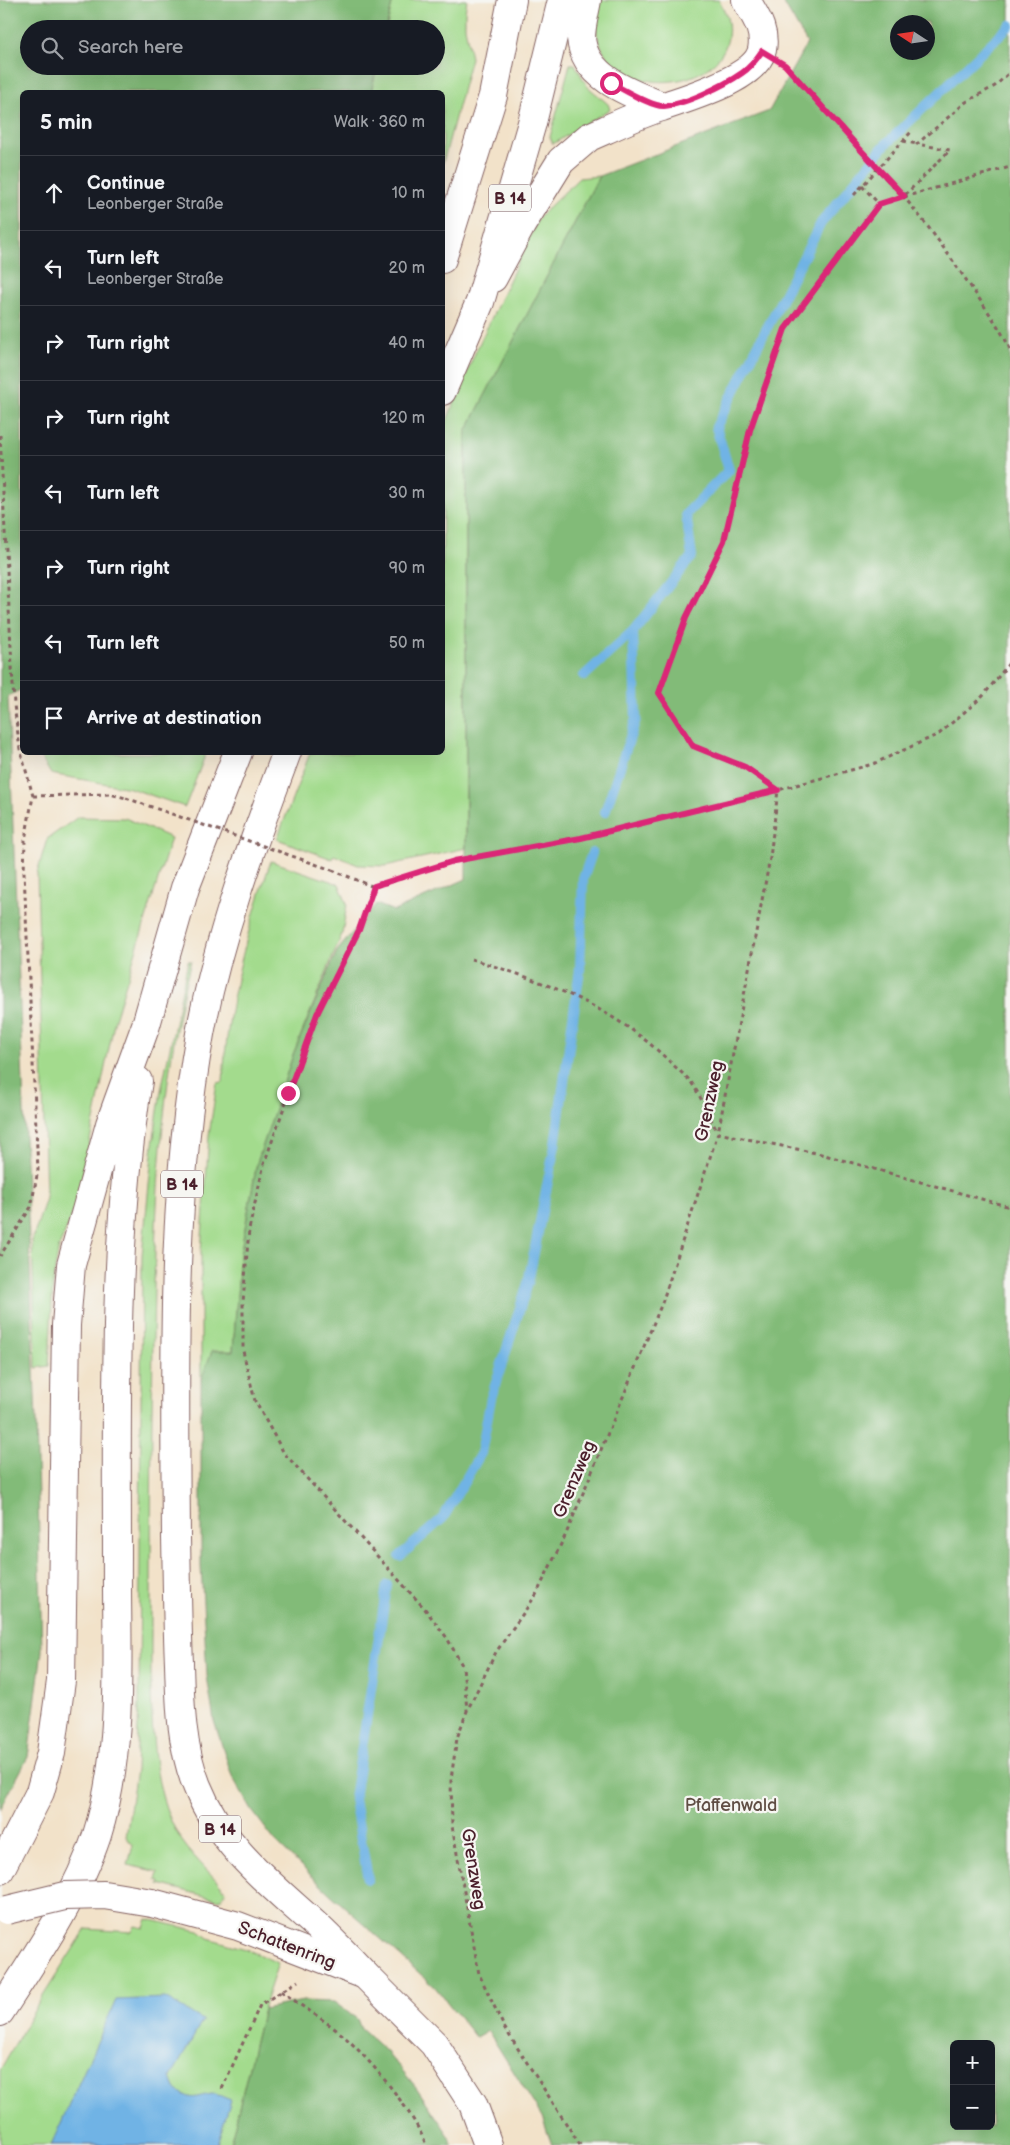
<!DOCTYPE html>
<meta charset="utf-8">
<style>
body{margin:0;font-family:"Balsamiq Sans",sans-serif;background:#20242c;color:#f1f3f6}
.controls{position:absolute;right:15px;bottom:15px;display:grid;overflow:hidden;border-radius:8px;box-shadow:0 5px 20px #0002}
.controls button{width:45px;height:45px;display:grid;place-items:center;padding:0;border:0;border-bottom:1px solid #363941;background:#171b24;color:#f1f3f6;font:25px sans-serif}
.compass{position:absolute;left:890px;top:15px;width:45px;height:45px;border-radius:50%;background:#171b24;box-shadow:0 5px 20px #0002;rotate:282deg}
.stop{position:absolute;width:15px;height:15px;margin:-11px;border:4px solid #db2777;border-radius:50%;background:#fff}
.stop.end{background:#db2777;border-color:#fff;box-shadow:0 1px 5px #0008}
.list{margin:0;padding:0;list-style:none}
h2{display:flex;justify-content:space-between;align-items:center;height:65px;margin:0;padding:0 20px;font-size:21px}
h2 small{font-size:16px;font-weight:400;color:#9ea1a6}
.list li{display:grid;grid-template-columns:32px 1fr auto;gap:15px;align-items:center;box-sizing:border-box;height:75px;padding:0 20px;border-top:1px solid #363941}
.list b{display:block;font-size:19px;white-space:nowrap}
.list p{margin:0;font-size:16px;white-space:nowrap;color:#9ea1a6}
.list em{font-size:16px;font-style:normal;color:#9ea1a6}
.icon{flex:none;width:28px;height:28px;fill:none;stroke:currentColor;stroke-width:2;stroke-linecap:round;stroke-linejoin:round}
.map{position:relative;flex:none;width:1010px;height:2145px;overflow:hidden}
.search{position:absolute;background:#171b24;box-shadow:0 5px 20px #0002;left:20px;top:20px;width:425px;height:55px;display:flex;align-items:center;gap:12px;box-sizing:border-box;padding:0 18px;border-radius:28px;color:#9ea1a6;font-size:19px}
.panel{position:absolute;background:#171b24;box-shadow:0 5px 20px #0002;left:20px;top:90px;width:425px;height:665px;border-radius:8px}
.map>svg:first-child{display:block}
.green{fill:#a3db8d;stroke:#767d5c}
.forest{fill:#82bb78;stroke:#666d52;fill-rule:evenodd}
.water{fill:#70b3e5;stroke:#5d6988}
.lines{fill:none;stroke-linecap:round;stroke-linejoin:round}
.stream{stroke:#70b3e5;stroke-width:10}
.minor-casing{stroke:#856362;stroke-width:30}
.secondary-casing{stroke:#856362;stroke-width:30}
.trunk-casing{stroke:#856362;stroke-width:30}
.path{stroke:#856362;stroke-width:3;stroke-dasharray:4 4;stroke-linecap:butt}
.minor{stroke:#fff;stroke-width:28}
.secondary{stroke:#fff;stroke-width:28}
.trunk{stroke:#fff;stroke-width:28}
.secondary-bridge-casing{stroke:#856362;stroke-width:30;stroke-linecap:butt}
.path-bridge{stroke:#856362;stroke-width:3;stroke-dasharray:4 4;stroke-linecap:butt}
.secondary-bridge{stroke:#fff;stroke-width:28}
.route{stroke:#db2777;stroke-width:6}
.labels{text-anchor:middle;stroke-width:4.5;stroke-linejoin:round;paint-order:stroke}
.shield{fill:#f6f6f2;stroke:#7e6067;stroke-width:1}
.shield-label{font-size:16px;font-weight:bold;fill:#4a1f2b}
.street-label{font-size:18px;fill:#4a1f2b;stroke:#f6f6f2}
.park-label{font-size:18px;fill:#604e44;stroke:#f6f6f2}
</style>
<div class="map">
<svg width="1010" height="2145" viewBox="0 0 1010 2145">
<rect width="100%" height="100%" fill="#f6f6f2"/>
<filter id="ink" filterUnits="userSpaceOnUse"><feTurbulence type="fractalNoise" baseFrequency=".02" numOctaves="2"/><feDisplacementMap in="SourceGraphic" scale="10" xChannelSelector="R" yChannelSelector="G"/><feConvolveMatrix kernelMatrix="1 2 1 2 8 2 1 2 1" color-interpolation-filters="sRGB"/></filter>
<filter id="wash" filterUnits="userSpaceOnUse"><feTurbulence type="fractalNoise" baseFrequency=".0096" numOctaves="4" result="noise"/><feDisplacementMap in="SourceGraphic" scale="20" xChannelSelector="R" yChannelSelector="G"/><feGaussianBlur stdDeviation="1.12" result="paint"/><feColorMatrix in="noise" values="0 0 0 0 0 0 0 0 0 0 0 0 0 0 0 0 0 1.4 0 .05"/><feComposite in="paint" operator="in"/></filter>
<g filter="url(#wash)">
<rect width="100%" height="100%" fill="#f2e2c9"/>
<path class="green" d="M393,0H467L465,12V27L471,58L443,163L442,92H371L377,66H436V29H386Z
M597,0H719C721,5 725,12 727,17C747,98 577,114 597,0Z
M570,64H575L587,86L608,104L610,109L553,144L550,137Z
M599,176L466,432V848L385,866L358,865L334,855L332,859L277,839L310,753L442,752L443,430L475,353L539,217L579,178Z
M38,753H206L185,807L130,788L51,774Z
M78,817L125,818L171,838L115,1019L77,1203L59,1247L53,1281L49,1366L36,1368L32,1241L46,1198L37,873L47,839Z
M271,861L339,884L347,904L342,934L294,1052L257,1163L240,1255L233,1351L201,1380V1252L209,1135L217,1083L223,1082C227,1006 246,932 271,861Z
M188,961H191C159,1085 155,1213 153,1340C151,1457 151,1574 151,1691C153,1739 153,1789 177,1833C189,1854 210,1872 226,1891L220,1900L159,1884L160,1881L156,1880L158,1872L128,1865L133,1845L126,1837L136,1770L139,1704L142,1255L153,1144L161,1091Z
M147,1919L199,1931L208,1938L246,1949L278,1963L263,2009L230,2145H0V2070L38,2004L86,1929L132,1932L135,1926L144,1928Z"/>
<path class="forest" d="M0,0H393L386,29H29V66H377L371,92H22V689L8,696L36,1421L42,1651L28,1757L0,1810Z
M782,0H1010V2145H552L542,2117L488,2031L476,2038L435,1987L329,1893L275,1841L250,1808L232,1776L214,1721L207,1676L201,1566V1380L212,1351H233L240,1255L257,1163L294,1052L337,951L376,904L394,911L466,879V432L599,176L769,111L807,43ZM928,22V52H898V22ZM954,2044H991V2126H954Z
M303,2001L334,2002L357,2019L361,2029L387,2052L416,2087L450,2137L452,2145H230L263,2009Z"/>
<path class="water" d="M165,1998L203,2020L171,2077L175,2089C195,2102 191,2097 212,2094C218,2094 225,2098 231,2100L217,2145H51L116,2000Z"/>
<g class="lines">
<path class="stream" d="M584,676L633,631
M605,812L636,719L633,631L692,556L686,514L729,470L716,427L821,223L885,145L1010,25
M400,1556L443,1518L481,1453L491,1398L528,1283L555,1145L580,969L583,879L592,853
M368,1879L354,1799L387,1585"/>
</g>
</g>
<g filter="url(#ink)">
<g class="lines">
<g class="minor-casing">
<path id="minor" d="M587,0C585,12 581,26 581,38C584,78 632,94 662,106
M493,278L522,224L561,161L589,137L605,130C623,122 642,113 662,107C686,98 756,79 762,50C766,30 755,16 746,0"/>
</g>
<g class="secondary-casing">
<path id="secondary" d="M152,1903L238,1926L365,1975L434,2044L473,2104L488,2145"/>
</g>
<g class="trunk-casing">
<path id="trunk" d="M442,259L493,96L512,0
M442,391L480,302L532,123L562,0
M287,752C252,845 218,937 200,1034C170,1200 175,1370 176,1538C177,1580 177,1621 179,1663C180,1704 181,1747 197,1786C221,1847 272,1885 319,1928C335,1943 350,1959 365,1975
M0,1870L40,1792L51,1753L61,1681L66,1325L71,1265L110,1124L146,1025L185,888L238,752
M0,2012C36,1956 76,1898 97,1835C125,1746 116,1648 117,1557C117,1398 113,1238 138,1081"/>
</g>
<path class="path" d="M787,67L858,147
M903,141L917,144
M886,178C918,210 943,247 969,284C983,305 999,325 1010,349
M862,186L879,204
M854,195L911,132
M905,195L950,150L917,144L966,102L995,86L1010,72
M0,435L14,705L20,749L33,796L25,840L24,873L38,1170L31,1207L0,1256
M778,790L745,767L693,746L659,693L686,618L724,541L750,430L785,329L879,204L1010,167
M33,796L110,794L126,798
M332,870L374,887L454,861L581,838L778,790L873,764L939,734L983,696L1010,662
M374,887L359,929L317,1014L264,1164L249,1229L243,1302V1351L255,1401L284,1453L425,1609L447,1638L463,1667L467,1710
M471,959C544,981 614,1007 669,1061C676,1068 685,1075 691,1082C702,1098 709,1116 718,1133L821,1154L1010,1207
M281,1991C302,2007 327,2021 346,2038C372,2062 414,2112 426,2145
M222,2089L260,2005L298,1981
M580,2145L504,2027L479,1974L452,1826L451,1779L457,1738L467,1711L496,1652L536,1595L566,1534L662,1303L718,1133L770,858L778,790"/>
<use href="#minor" class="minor"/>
<use href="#secondary" class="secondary"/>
<use href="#trunk" class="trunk"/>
<g class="secondary-bridge-casing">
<path id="secondary-bridge" d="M7,1910L65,1896L104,1895L152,1903"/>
</g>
<path class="path-bridge" d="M858,147L886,178
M126,798L332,870"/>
<use href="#secondary-bridge" class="secondary-bridge"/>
</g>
</g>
<g class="lines" filter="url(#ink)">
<path class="route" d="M288,1093L317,1014L359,930L374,886L454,861L581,838L778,790L745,767L693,746L659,693L686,618L724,541L750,430L785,329L879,204L904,196L858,147L785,65L762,51C756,60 751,67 742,73C725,85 684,105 664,106C652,107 623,89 611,83"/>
</g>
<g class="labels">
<g class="shield">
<rect x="489" y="184.5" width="42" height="27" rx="4"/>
<rect x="161" y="1170.5" width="42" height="27" rx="4"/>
<rect x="199" y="1815.5" width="42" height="27" rx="4"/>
</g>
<g class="shield-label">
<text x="510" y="204">B 14</text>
<text x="182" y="1190">B 14</text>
<text x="220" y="1835">B 14</text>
</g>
<g class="street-label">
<text transform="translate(709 1101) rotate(-78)" y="6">Grenzweg</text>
<text transform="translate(574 1479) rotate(-67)" y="6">Grenzweg</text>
<text transform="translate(474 1869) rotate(81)" y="6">Grenzweg</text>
<text transform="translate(287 1945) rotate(21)" y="6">Schattenring</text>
</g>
<g class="park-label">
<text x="731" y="1811">Pfaffenwald</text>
</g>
</g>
</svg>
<div class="controls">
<button>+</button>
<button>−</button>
</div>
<svg class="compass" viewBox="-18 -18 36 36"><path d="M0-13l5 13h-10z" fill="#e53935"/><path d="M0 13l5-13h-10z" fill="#9ea1a6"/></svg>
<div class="stop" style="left:611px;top:83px"></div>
<div class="stop end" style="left:288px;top:1093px"></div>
<div class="search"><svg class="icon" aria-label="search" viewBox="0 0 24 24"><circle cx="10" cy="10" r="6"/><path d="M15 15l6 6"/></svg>Search here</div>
<section class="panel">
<h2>5 min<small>Walk · 360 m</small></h2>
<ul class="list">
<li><svg class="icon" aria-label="ahead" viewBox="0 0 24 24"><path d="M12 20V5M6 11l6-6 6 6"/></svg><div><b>Continue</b><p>Leonberger Straße</p></div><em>10 m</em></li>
<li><svg class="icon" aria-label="left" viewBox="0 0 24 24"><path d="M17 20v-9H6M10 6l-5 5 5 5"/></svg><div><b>Turn left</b><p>Leonberger Straße</p></div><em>20 m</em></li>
<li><svg class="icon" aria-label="right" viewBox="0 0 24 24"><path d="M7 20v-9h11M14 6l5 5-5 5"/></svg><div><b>Turn right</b></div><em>40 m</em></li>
<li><svg class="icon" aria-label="right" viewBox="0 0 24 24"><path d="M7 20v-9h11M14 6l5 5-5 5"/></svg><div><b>Turn right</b></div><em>120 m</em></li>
<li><svg class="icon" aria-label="left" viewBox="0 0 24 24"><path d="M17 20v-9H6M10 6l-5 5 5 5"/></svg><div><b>Turn left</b></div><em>30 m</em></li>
<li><svg class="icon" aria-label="right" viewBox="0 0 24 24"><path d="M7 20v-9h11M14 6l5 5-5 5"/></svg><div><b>Turn right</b></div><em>90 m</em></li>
<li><svg class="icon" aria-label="left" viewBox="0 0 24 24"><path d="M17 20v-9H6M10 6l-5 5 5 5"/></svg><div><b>Turn left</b></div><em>50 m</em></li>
<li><svg class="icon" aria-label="arrive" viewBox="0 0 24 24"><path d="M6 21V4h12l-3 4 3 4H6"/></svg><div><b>Arrive at destination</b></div></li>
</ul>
</section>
</div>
